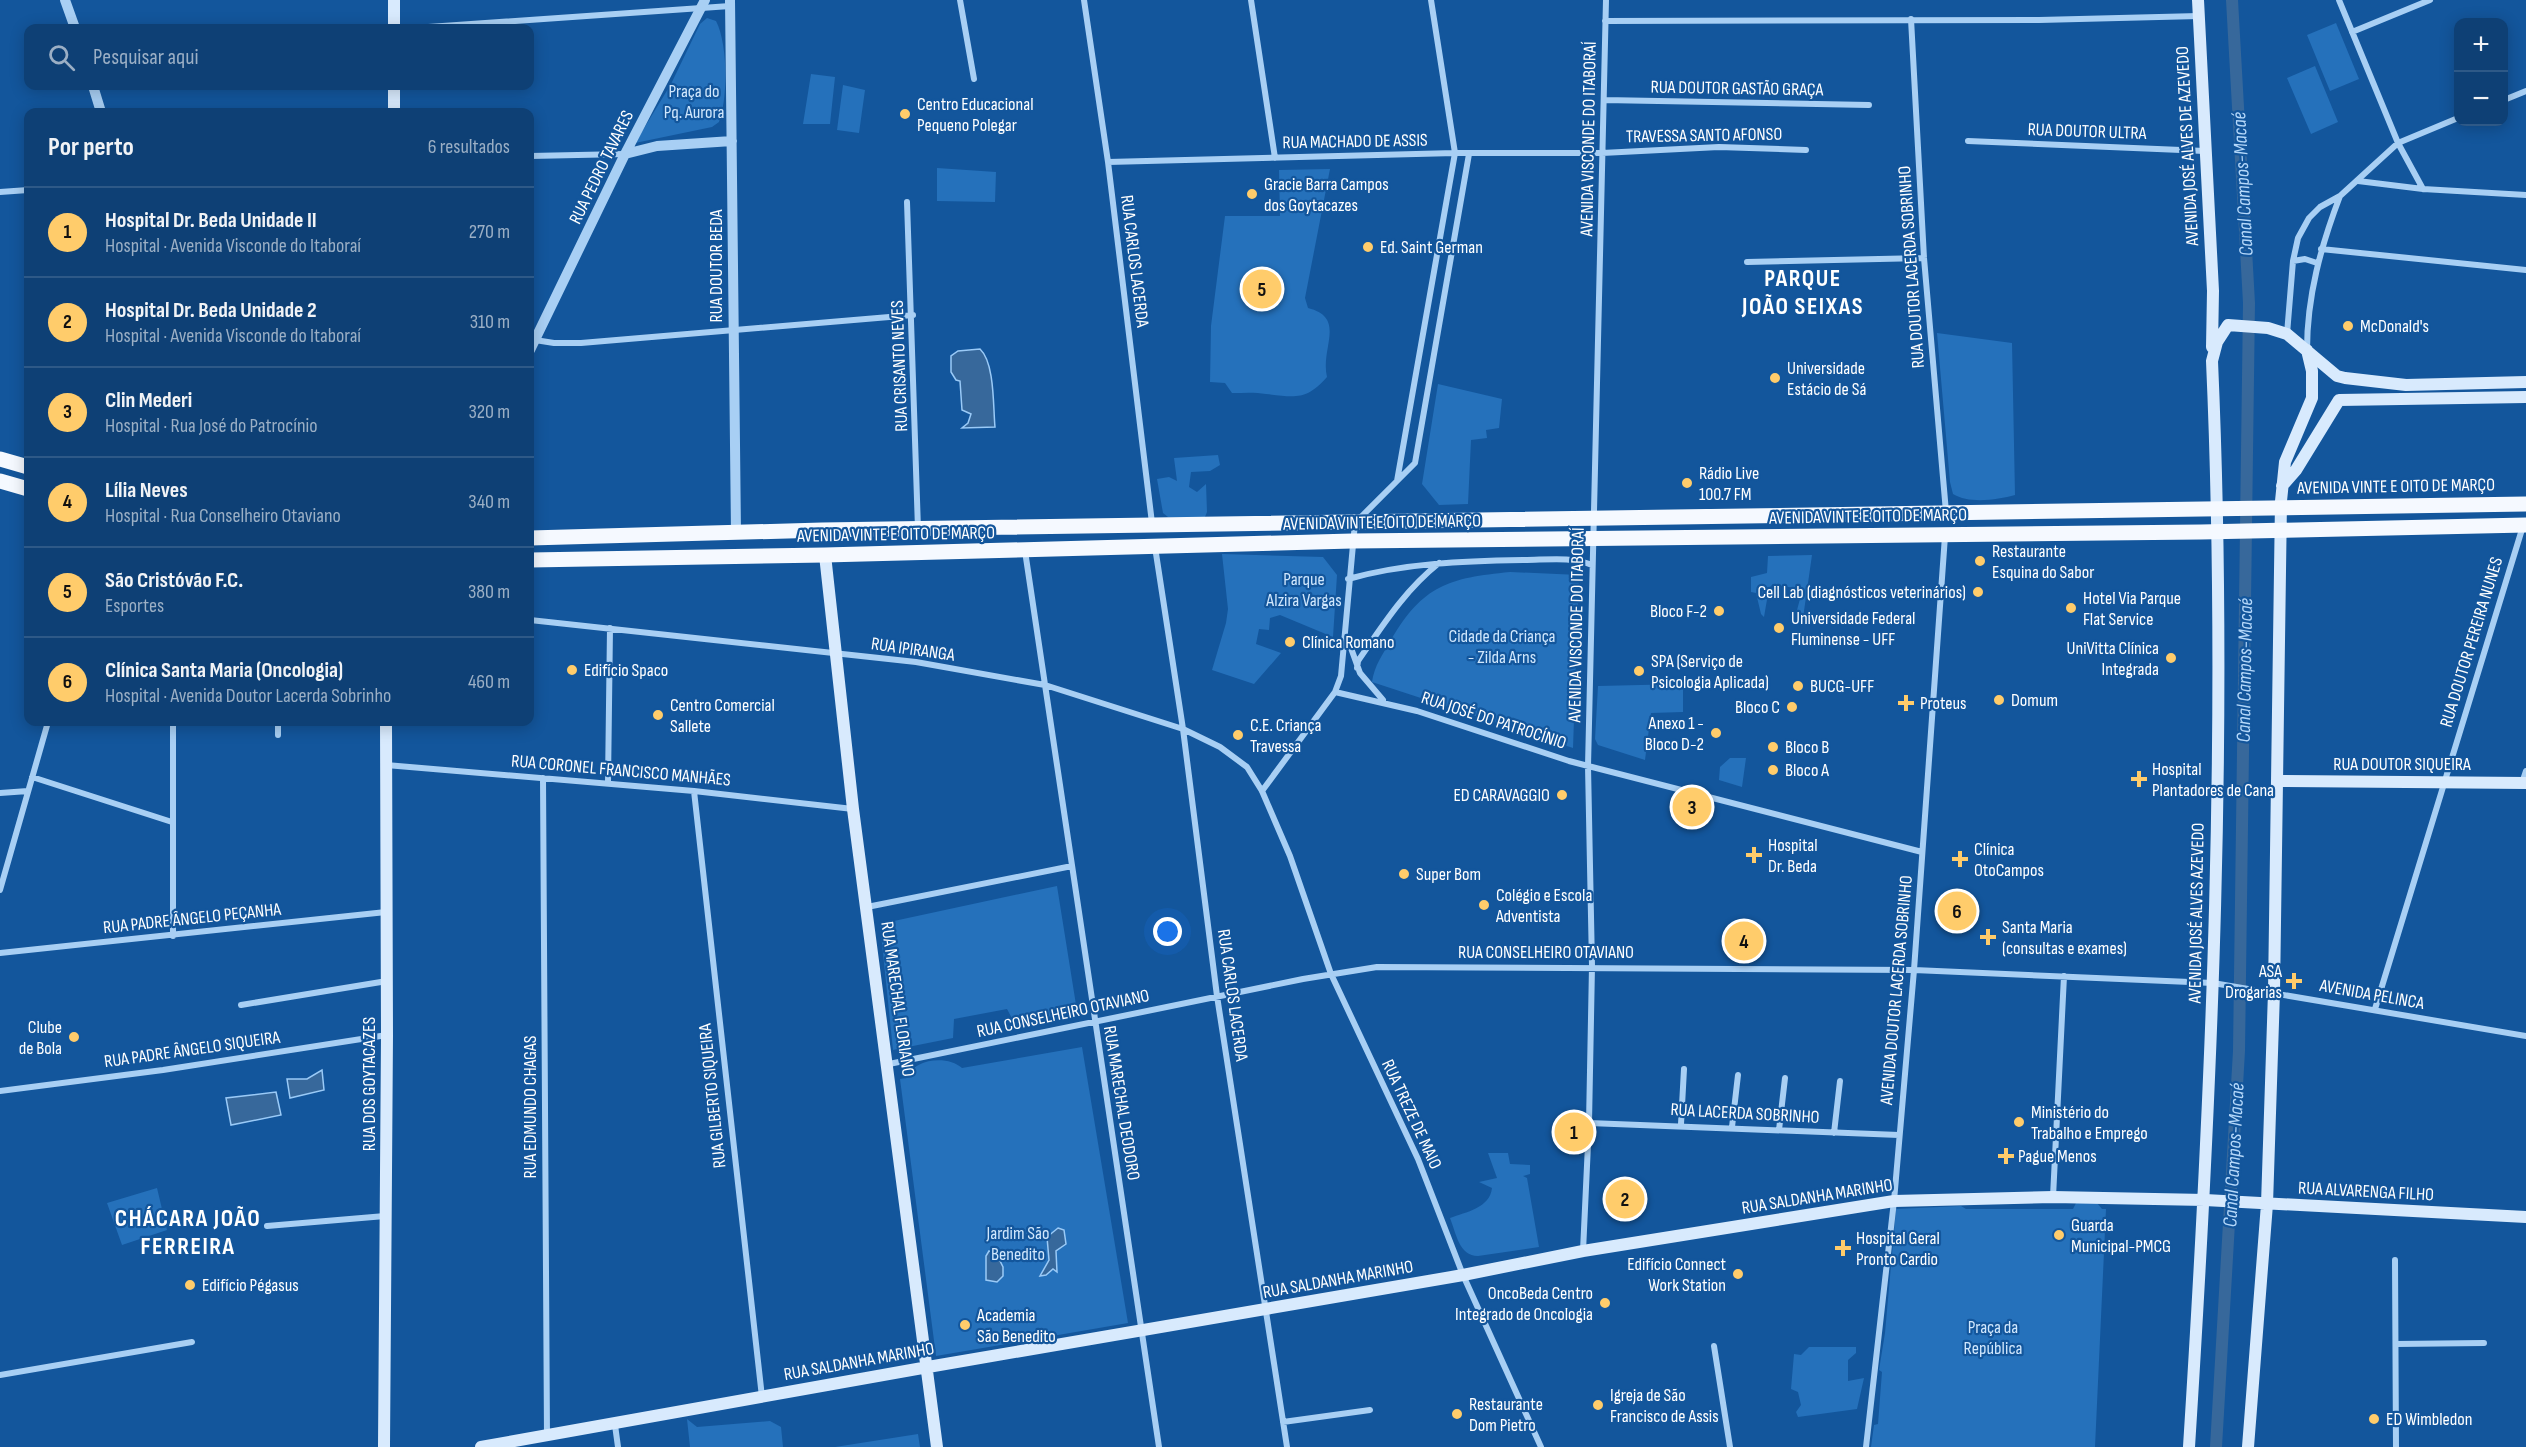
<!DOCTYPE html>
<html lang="pt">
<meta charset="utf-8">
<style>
body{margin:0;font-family:"Sofia Sans Condensed",sans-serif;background:#1c4b7d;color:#f1f3f6}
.controls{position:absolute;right:18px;top:18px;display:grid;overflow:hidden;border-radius:12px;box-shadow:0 3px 15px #0003}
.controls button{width:54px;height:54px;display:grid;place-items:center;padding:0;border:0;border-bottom:2px solid #2e5987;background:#0e4075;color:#f1f3f6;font:30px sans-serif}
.you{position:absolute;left:1168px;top:932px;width:21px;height:21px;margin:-15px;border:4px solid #fff;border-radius:50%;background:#1a73e8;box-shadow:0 0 0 9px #1a73e833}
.badge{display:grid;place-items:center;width:39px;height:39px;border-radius:50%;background:#ffcc6b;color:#111;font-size:20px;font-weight:700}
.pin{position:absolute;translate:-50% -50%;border:3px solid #fff;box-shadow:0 2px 6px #0006}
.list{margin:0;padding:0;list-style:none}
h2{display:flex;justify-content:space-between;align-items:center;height:78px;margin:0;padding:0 24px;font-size:26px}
h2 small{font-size:20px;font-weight:400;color:#9bafc5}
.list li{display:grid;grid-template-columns:39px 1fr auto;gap:18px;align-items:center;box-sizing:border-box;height:90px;padding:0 24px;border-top:2px solid #2e5987}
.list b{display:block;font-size:22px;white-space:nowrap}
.list p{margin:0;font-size:20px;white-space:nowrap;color:#9bafc5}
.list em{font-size:20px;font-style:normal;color:#9bafc5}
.icon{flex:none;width:33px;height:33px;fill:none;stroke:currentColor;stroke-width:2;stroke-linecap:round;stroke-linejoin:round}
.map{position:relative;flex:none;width:2526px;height:1447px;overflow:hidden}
.search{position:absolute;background:#0e4075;box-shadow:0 3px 15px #0003;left:24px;top:24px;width:510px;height:66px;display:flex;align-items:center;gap:15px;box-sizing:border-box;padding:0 21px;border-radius:12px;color:#9bafc5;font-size:22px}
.panel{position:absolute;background:#0e4075;box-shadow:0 3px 15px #0003;left:24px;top:108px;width:510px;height:618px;border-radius:12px}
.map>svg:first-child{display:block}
.green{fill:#2571bb}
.water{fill:#37689b;stroke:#9acaf7;stroke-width:1.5}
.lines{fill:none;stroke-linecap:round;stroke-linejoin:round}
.canal{stroke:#37689b;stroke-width:12}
.minor{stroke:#a8cff4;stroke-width:6}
.tertiary{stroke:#a8cff4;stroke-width:10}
.secondary{stroke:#d8eafd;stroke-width:12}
.primary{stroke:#f5f9ff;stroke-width:15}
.poi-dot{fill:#ffcc6b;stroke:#13569c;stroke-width:2}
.labels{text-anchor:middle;stroke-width:4.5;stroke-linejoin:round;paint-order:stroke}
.street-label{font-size:18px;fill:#fff;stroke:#13569c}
.park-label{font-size:18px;fill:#d0e7fd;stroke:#13569c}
.poi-label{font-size:18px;fill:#fff;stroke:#13569c;text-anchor:start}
.water-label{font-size:20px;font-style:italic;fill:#b5d8fa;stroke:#13569c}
.district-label{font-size:24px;font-weight:bold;letter-spacing:1.5px;fill:#fff;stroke:#13569c}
</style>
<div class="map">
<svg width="2526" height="1447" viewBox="0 0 2526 1447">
<rect width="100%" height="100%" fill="#13569c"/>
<path class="green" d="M707,18L716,21C728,44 728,98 719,122L712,127L635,143L671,84L700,24Z
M2336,23L2359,79L2330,91L2307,35Z
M2315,66L2338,122L2311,134L2287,78Z
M811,74L835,77L830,124H803Z
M843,85L865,90L859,133L837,130Z
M937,168L996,172L995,202L937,201Z
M1330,169L1305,298L1308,308C1347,318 1320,348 1327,377C1306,401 1295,397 1266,394C1255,392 1243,393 1232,393L1225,383L1210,382L1211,326L1225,216H1280L1279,170Z
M1937,333L2012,343L2015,495C1997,500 1969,504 1953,494L1950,482Z
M1438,384L1502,399L1499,428L1486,430L1487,438L1471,440L1468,504L1439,505L1422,484Z
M1218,455L1220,465L1210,471L1191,472L1189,487L1197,492L1206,484L1207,512L1205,517H1168L1163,513L1157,479L1169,477L1177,481L1174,458Z
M1222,554L1323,557L1337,575L1333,637L1280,615L1270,618L1269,630L1259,629L1256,644L1281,653L1254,684L1212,670L1226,623L1228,609Z
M1812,555L1803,618L1796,614L1801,595L1799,589L1773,584L1769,588L1764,617L1761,614L1756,593L1751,592V577L1767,573L1768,556Z
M1510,572L1579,575L1573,748L1372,682C1374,666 1383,654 1391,640C1423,585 1449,578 1510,572Z
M1683,684V712L1651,713L1645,760L1598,745L1595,739L1598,686Z
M1730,758H1746L1742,787L1719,780L1720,767Z
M1057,886L1077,1011L1015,1024L1007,1009L954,1019L953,1038L893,1050L880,924Z
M1082,1047L1128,1323L936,1356L900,1079L906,1078C914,1058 948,1055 962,1068Z
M1488,1153H1508L1510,1164L1530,1165V1174L1523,1176L1527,1178L1539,1247L1478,1256C1459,1256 1456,1233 1450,1218C1466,1212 1490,1208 1492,1188L1479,1182L1497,1178Z
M157,1188L167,1230L122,1245L107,1203Z
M2076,1203H2097L2102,1209H2106L2095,1447H1871L1874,1425L1878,1424L1882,1372L1879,1370L1885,1333L1896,1209L1961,1206L1966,1209H2073Z
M1809,1347H1856V1353L1848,1360V1381L1864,1378L1857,1409L1798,1417L1796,1412L1801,1405L1798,1392L1791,1389L1794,1354L1801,1355Z
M687,1419L697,1427L770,1421L781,1427L783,1447H690Z
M918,1434L920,1447H835Z"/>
<path class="water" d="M980,349C995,363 993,407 995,427L962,428L968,423L971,414L962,410L960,381L956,380L951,372V356L958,351Z
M322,1070L324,1090L290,1098L287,1079H307Z
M276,1092L281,1115L231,1125L226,1098Z
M1058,1228L1064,1230L1066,1244L1056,1251L1057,1272L1053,1269L1046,1275L1040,1276L1049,1260L1047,1237Z
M989,1251L996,1253L1003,1267V1276L997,1282L986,1280V1256Z"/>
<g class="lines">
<path class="canal" d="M2216,1447L2239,1051L2249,303L2232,0"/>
<path class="minor" d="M960,0L974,79
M1084,0L1108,162L1152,523
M1251,0L1275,158
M2339,0L2398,143L2423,189
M1911,19L1924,258L1946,512
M1605,21L2039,20L2199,16
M414,28L730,6
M2352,32L2430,0
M1604,100L1869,105
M2504,100L2526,91
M1968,141L2205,151
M530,156L625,154
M1108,162L1455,153H1602L1719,147L1806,150
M2358,181L2423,189L2526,195
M0,192L28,190
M907,202L918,529
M2321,249L2526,270
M2293,261L2305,259L2317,263
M1747,262L1924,258
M2287,334L2293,261L2298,238L2309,218L2320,207L2340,196L2398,143L2458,118
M535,340L554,343H581L913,315
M2307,350C2307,296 2321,246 2340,196
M1397,481L1415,463L1469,154
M1155,547L1183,729L1217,996L1287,1447
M1025,551L1159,1447
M1348,579C1405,563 1464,561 1523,560C1546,560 1571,556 1592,565
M530,620L916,662L1045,685L1183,729L1220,747L1247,767L1262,791L1290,856L1331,974L1418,1159L1463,1275L1541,1447
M1347,637L1360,673L1383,700
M1357,668L1358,661C1383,625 1404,591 1439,563
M1335,692L1417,711L1569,761L1922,852
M278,735V722
M386,765L694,791L853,809
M32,777L172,822
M543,778L547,1436
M608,783L610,628
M2522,783L2526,771
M694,791L762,1397
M1262,791L1335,692L1341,676L1355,523L1397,481L1455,153L1431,0
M0,793L28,791
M0,890L48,722
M867,907L1072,866
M173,936V722
M0,953L386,912
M241,1005L387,981
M2375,1009L2523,526
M889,1064L1303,979L1377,967L1914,970L2213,983L2526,1036
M0,1091L163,1070L387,1035
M1589,1123L1899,1135
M1681,1124L1684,1069
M1732,1127L1738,1075
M1779,1130L1785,1078
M1834,1133L1840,1081
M2053,1197L2064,976
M267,1226L385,1216
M1583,1251L1589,1123L1592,966L1588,766L1606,0
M2395,1260L2396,1447
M2396,1344L2484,1343
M1714,1346L1730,1447
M0,1375L192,1342
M1283,1422L1370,1410
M615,1425L618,1447
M1866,1447L1894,1201L1914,970L1945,536"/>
<path class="tertiary" d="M65,0L75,28
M730,0L736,533
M93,86L101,112
M625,154L657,146L732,141
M530,350L625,154L705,0"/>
<path class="secondary" d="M2198,0L2213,291L2212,347
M394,28V0
M394,112V86
M2228,325L2268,328L2287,334L2337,376L2345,378L2406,385L2526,382
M2282,486L2296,470L2339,400L2526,397
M825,555L853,809L937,1447
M2278,781L2526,783
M384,1447L387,1035L386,722
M481,1447L928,1367L1463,1275L1583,1251L1894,1201L2053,1197L2205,1200L2526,1217
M2189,1447C2212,1086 2228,722 2212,361L2217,342L2228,325
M2248,1447L2267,1204L2274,992L2281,501L2285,462L2312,398V371L2307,350"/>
<path class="primary" d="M0,459L28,467
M0,481L28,489
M530,538L822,530L2526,504
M530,560L825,555L1352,541L2201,532L2526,525"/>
</g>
<g class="poi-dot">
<circle cx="905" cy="114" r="6"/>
<circle cx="1252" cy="194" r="6"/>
<circle cx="1368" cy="247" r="6"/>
<circle cx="2348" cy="326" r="6"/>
<circle cx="1775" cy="378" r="6"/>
<circle cx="1687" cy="483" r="6"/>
<circle cx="1980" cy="561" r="6"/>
<circle cx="1978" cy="592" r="6"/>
<circle cx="2071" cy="608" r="6"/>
<circle cx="1719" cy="611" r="6"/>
<circle cx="1779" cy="628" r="6"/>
<circle cx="1290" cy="642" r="6"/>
<circle cx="2171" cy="658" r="6"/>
<circle cx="572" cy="670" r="6"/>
<circle cx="1639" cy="671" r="6"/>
<circle cx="1798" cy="686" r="6"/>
<circle cx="1999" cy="700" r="6"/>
<path d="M1903 694h6v6h6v6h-6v6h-6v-6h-6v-6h6z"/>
<circle cx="1792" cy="707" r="6"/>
<circle cx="658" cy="715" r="6"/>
<circle cx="1716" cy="733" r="6"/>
<circle cx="1238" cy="735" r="6"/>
<circle cx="1773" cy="747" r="6"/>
<circle cx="1773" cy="770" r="6"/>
<path d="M2136 770h6v6h6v6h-6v6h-6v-6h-6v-6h6z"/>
<circle cx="1562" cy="795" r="6"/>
<path d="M1751 846h6v6h6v6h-6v6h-6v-6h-6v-6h6z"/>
<path d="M1957 850h6v6h6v6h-6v6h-6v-6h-6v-6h6z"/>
<circle cx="1404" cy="874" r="6"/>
<circle cx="1484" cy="905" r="6"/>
<path d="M1985 928h6v6h6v6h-6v6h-6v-6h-6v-6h6z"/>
<path d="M2291 972h6v6h6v6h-6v6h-6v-6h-6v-6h6z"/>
<circle cx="74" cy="1037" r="6"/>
<circle cx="2019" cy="1122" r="6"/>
<path d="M2003 1147h6v6h6v6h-6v6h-6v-6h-6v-6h6z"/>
<circle cx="2059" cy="1235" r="6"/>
<path d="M1840 1239h6v6h6v6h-6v6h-6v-6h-6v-6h6z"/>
<circle cx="1738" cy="1274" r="6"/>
<circle cx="190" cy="1285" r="6"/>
<circle cx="1605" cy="1303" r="6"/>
<circle cx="965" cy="1325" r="6"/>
<circle cx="1598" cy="1405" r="6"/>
<circle cx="1457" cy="1414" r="6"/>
<circle cx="2374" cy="1419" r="6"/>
</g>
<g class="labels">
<g class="street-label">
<text transform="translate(1737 88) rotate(1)" y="6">RUA DOUTOR GASTÃO GRAÇA</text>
<text transform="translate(2087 131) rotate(2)" y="6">RUA DOUTOR ULTRA</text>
<text transform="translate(1704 135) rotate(-1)" y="6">TRAVESSA SANTO AFONSO</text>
<text transform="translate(1588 139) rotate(-89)" y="6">AVENIDA VISCONDE DO ITABORAÍ</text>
<text transform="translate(1355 141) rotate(-1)" y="6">RUA MACHADO DE ASSIS</text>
<text transform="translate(2187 146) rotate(-93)" y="6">AVENIDA JOSÉ ALVES DE AZEVEDO</text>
<text transform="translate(601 167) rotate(-64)" y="6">RUA PEDRO TAVARES</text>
<text transform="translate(1135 261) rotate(83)" y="6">RUA CARLOS LACERDA</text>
<text transform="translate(716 266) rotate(-90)" y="6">RUA DOUTOR BEDA</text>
<text transform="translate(1911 267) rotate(-94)" y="6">RUA DOUTOR LACERDA SOBRINHO</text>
<text transform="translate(899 366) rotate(-92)" y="6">RUA CRISANTO NEVES</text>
<text transform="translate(2396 486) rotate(-1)" y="6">AVENIDA VINTE E OITO DE MARÇO</text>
<text transform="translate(1868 516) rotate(-1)" y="6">AVENIDA VINTE E OITO DE MARÇO</text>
<text transform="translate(1382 522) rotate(-1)" y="6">AVENIDA VINTE E OITO DE MARÇO</text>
<text transform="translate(896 534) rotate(-1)" y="6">AVENIDA VINTE E OITO DE MARÇO</text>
<text transform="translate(1576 625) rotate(-89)" y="6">AVENIDA VISCONDE DO ITABORAÍ</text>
<text transform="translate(2471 642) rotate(-73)" y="6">RUA DOUTOR PEREIRA NUNES</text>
<text transform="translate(913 649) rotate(8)" y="6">RUA IPIRANGA</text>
<text transform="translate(1494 720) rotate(18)" y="6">RUA JOSÉ DO PATROCÍNIO</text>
<text x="2402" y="770">RUA DOUTOR SIQUEIRA</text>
<text transform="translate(621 770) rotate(5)" y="6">RUA CORONEL FRANCISCO MANHÃES</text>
<text transform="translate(2196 913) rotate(-89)" y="6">AVENIDA JOSÉ ALVES AZEVEDO</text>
<text transform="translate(192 918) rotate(-6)" y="6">RUA PADRE ÂNGELO PEÇANHA</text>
<text x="1546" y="958">RUA CONSELHEIRO OTAVIANO</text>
<text transform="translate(1896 990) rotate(-85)" y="6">AVENIDA DOUTOR LACERDA SOBRINHO</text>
<text transform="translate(2372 994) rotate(10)" y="6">AVENIDA PELINCA</text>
<text transform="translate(1233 995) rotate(82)" y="6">RUA CARLOS LACERDA</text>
<text transform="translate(898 999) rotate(82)" y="6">RUA MARECHAL FLORIANO</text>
<text transform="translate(1063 1013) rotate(-12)" y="6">RUA CONSELHEIRO OTAVIANO</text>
<text transform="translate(192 1049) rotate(-8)" y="6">RUA PADRE ÂNGELO SIQUEIRA</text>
<text transform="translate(369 1084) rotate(-90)" y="6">RUA DOS GOYTACAZES</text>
<text transform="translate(712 1096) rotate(-96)" y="6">RUA GILBERTO SIQUEIRA</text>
<text transform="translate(1122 1103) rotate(81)" y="6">RUA MARECHAL DEODORO</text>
<text transform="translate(530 1107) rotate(-90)" y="6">RUA EDMUNDO CHAGAS</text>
<text transform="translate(1745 1113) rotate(3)" y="6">RUA LACERDA SOBRINHO</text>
<text transform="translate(1412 1114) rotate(65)" y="6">RUA TREZE DE MAIO</text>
<text transform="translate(2366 1191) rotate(3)" y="6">RUA ALVARENGA FILHO</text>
<text transform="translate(1817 1196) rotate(-9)" y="6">RUA SALDANHA MARINHO</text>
<text transform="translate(1338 1279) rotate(-10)" y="6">RUA SALDANHA MARINHO</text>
<text transform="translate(859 1361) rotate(-10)" y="6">RUA SALDANHA MARINHO</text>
</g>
<g class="park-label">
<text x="694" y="97">Praça do<tspan x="694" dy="21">Pq. Aurora</tspan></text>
<text x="1304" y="585">Parque<tspan x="1304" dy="21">Alzira Vargas</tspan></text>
<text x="1502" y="642">Cidade da Criança<tspan x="1502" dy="21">- Zilda Arns</tspan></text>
<text x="1018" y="1239">Jardim São<tspan x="1018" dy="21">Benedito</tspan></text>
<text x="1993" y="1333">Praça da<tspan x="1993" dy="21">República</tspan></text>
</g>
<g class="poi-label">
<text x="917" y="110">Centro Educacional<tspan x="917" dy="21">Pequeno Polegar</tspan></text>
<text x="1264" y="190">Gracie Barra Campos<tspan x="1264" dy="21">dos Goytacazes</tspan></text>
<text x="1380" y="253">Ed. Saint German</text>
<text x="2360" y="332">McDonald's</text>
<text x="1787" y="374">Universidade<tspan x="1787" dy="21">Estácio de Sá</tspan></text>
<text x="1699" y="479">Rádio Live<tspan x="1699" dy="21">100.7 FM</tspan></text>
<text x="1992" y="557">Restaurante<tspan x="1992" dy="21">Esquina do Sabor</tspan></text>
<text x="1966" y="598" text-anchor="end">Cell Lab (diagnósticos veterinários)</text>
<text x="2083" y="604">Hotel Via Parque<tspan x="2083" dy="21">Flat Service</tspan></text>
<text x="1707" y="617" text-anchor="end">Bloco F-2</text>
<text x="1791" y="624">Universidade Federal<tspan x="1791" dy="21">Fluminense - UFF</tspan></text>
<text x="1302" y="648">Clínica Romano</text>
<text x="2159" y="654" text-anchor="end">UniVitta Clínica<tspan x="2159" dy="21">Integrada</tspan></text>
<text x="1651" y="667">SPA (Serviço de<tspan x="1651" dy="21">Psicologia Aplicada)</tspan></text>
<text x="584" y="676">Edifício Spaco</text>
<text x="1810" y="692">BUCG-UFF</text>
<text x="2011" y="706">Domum</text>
<text x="1920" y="709">Proteus</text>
<text x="670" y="711">Centro Comercial<tspan x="670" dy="21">Sallete</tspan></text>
<text x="1780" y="713" text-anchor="end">Bloco C</text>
<text x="1704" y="729" text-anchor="end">Anexo 1 -<tspan x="1704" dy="21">Bloco D-2</tspan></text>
<text x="1250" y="731">C.E. Criança<tspan x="1250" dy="21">Travessa</tspan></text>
<text x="1785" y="753">Bloco B</text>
<text x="2152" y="775">Hospital<tspan x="2152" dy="21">Plantadores de Cana</tspan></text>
<text x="1785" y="776">Bloco A</text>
<text x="1550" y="801" text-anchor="end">ED CARAVAGGIO</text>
<text x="1768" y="851">Hospital<tspan x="1768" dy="21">Dr. Beda</tspan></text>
<text x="1974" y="855">Clínica<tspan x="1974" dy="21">OtoCampos</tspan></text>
<text x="1416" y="880">Super Bom</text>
<text x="1496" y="901">Colégio e Escola<tspan x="1496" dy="21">Adventista</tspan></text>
<text x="2002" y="933">Santa Maria<tspan x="2002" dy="21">(consultas e exames)</tspan></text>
<text x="2282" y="977" text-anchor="end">ASA<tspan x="2282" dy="21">Drogarias</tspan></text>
<text x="62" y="1033" text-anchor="end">Clube<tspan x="62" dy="21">de Bola</tspan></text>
<text x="2031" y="1118">Ministério do<tspan x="2031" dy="21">Trabalho e Emprego</tspan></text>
<text x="2018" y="1162">Pague Menos</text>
<text x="2071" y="1231">Guarda<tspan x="2071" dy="21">Municipal-PMCG</tspan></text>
<text x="1856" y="1244">Hospital Geral<tspan x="1856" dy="21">Pronto Cardio</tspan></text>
<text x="1726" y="1270" text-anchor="end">Edifício Connect<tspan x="1726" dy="21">Work Station</tspan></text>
<text x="202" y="1291">Edifício Pégasus</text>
<text x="1593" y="1299" text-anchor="end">OncoBeda Centro<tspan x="1593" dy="21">Integrado de Oncologia</tspan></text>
<text x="977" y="1321">Academia<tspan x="977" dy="21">São Benedito</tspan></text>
<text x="1610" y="1401">Igreja de São<tspan x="1610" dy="21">Francisco de Assis</tspan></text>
<text x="1469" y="1410">Restaurante<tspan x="1469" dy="21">Dom Pietro</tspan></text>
<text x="2386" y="1425">ED Wimbledon</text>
</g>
<g class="water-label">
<text transform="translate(2242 184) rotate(-93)" y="7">Canal Campos-Macaé</text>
<text transform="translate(2244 670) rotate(-89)" y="7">Canal Campos-Macaé</text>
<text transform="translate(2233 1155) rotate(-87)" y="7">Canal Campos-Macaé</text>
</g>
<g class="district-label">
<text x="1803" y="286">PARQUE<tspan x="1803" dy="28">JOÃO SEIXAS</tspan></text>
<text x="188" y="1226">CHÁCARA JOÃO<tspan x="188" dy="28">FERREIRA</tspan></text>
</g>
</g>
</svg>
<div class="controls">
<button>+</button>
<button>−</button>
</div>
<div class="you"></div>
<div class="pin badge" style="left:1574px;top:1132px">1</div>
<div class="pin badge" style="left:1625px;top:1199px">2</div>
<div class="pin badge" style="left:1692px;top:807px">3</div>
<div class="pin badge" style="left:1744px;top:941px">4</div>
<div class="pin badge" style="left:1262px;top:289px">5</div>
<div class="pin badge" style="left:1957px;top:911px">6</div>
<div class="search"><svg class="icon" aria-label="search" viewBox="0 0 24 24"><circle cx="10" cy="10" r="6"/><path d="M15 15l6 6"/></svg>Pesquisar aqui</div>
<section class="panel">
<h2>Por perto<small>6 resultados</small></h2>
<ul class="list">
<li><span class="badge">1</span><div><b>Hospital Dr. Beda Unidade II</b><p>Hospital · Avenida Visconde do Itaboraí</p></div><em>270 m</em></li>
<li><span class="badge">2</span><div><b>Hospital Dr. Beda Unidade 2</b><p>Hospital · Avenida Visconde do Itaboraí</p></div><em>310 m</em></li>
<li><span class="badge">3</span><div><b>Clin Mederi</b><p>Hospital · Rua José do Patrocínio</p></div><em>320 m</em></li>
<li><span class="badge">4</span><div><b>Lília Neves</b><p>Hospital · Rua Conselheiro Otaviano</p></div><em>340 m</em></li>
<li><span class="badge">5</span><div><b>São Cristóvão F.C.</b><p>Esportes</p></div><em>380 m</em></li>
<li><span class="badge">6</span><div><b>Clínica Santa Maria (Oncologia)</b><p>Hospital · Avenida Doutor Lacerda Sobrinho</p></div><em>460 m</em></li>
</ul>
</section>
</div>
